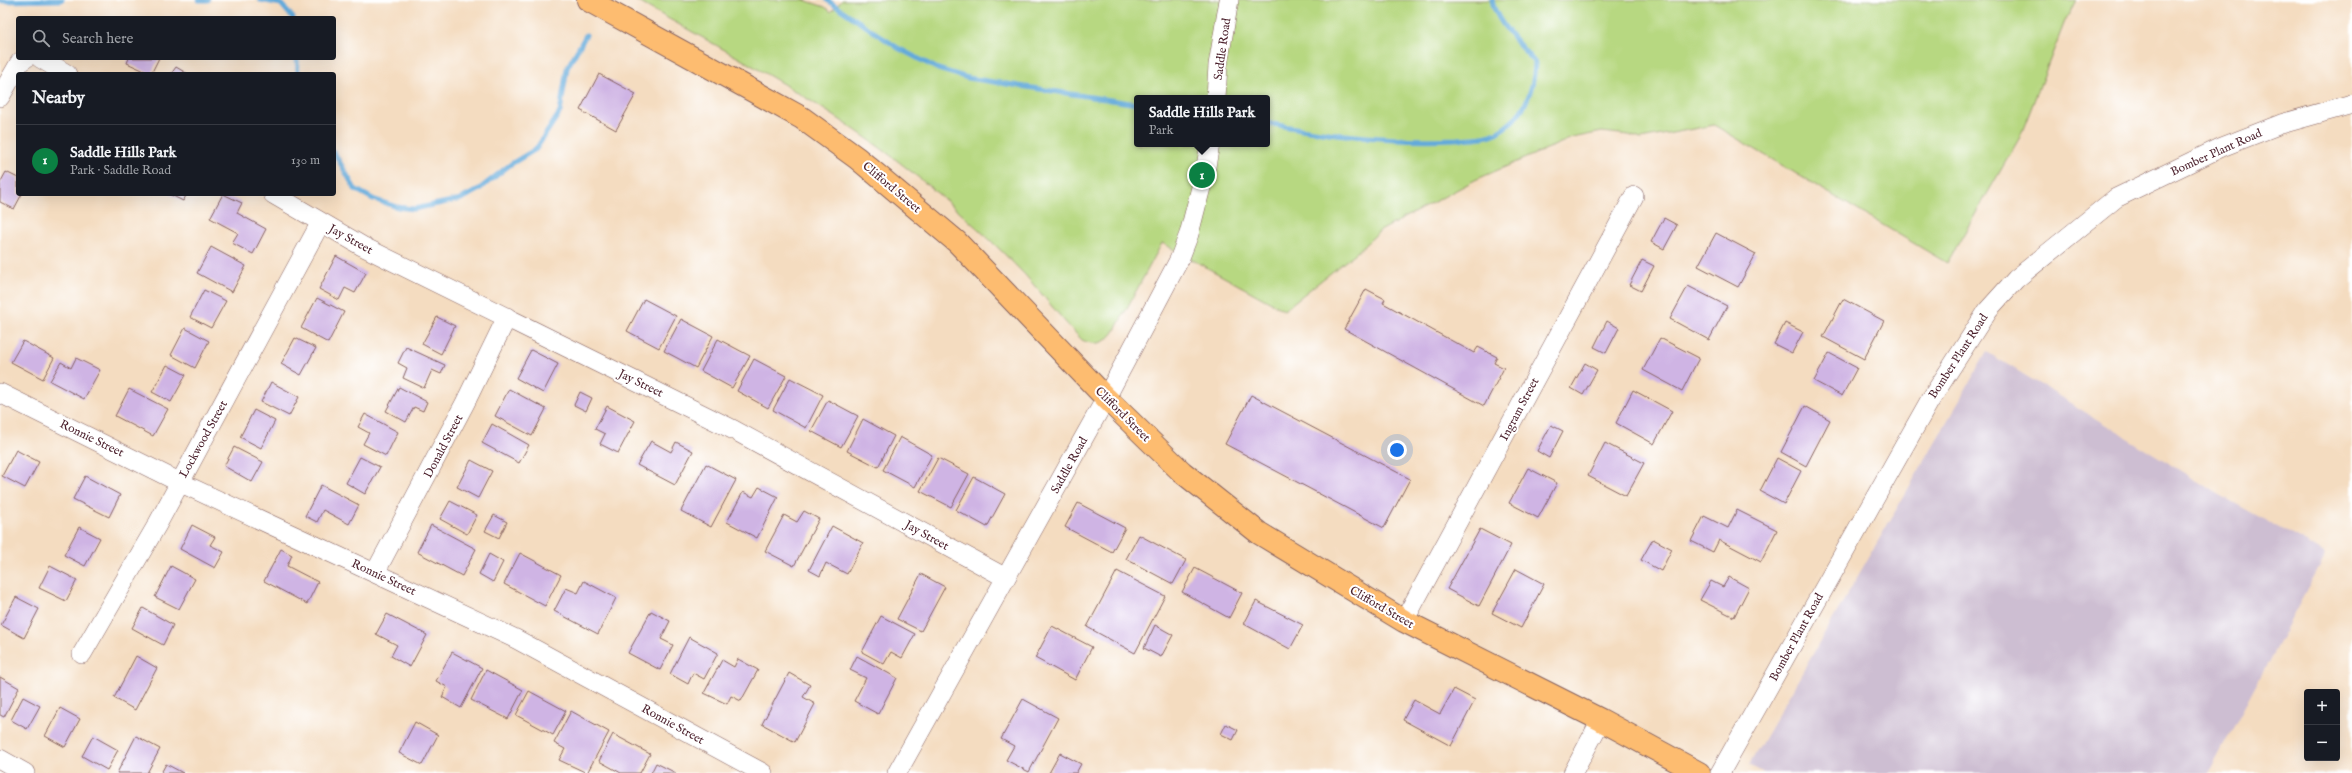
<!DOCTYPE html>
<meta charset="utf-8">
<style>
body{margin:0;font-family:"IM FELL English",serif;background:#242831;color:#f1f3f6}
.controls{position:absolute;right:12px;bottom:12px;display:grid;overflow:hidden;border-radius:4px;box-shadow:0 4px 16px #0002}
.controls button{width:36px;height:36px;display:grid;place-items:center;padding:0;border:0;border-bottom:1px solid #363941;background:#171b24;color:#f1f3f6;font:20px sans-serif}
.you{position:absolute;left:1397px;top:450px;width:14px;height:14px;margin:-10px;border:3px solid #fff;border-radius:50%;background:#1a73e8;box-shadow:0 0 0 6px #1a73e833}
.badge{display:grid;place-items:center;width:26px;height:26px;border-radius:50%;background:#0b8043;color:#fff;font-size:13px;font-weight:700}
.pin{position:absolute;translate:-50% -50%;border:2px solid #fff;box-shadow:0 1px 4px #0006}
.popup{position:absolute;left:1134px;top:95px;width:136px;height:52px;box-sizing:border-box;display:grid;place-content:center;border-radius:4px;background:#171b24;filter:drop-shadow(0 1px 3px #0005);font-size:13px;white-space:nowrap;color:#9ea1a6}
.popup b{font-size:15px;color:#f1f3f6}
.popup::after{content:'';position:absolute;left:50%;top:100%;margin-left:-8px;border:8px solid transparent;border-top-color:#171b24}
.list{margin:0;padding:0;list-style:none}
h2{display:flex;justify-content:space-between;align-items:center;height:52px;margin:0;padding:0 16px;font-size:17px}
h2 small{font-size:13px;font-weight:400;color:#9ea1a6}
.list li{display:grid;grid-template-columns:26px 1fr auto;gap:12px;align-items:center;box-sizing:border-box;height:72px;padding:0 16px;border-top:1px solid #363941}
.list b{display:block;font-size:15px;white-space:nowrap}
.list p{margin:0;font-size:13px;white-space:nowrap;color:#9ea1a6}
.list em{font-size:13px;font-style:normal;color:#9ea1a6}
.icon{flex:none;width:22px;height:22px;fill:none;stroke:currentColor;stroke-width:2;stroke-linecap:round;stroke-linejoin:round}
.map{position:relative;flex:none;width:2352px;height:773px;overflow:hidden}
.search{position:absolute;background:#171b24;box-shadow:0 4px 16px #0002;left:16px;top:16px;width:320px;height:44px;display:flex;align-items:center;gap:10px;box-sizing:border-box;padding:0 14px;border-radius:4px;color:#9ea1a6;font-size:15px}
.panel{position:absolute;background:#171b24;box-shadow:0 4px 16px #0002;left:16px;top:72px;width:320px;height:124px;border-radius:4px}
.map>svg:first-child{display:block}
.industrial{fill:#cdbed2}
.green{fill:#b7d881;stroke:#807c56;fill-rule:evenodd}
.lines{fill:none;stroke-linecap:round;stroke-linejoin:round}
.stream{stroke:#63aada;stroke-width:5}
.building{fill:#cfb4e4}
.minor-casing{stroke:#86615f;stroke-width:20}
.major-casing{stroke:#86615f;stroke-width:24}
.minor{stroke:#fff;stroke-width:19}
.major{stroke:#fdbc6f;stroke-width:22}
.labels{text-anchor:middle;stroke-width:4;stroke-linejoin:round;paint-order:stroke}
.street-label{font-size:12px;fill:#4a1f2b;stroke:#fff}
</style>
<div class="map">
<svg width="2352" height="773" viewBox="0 0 2352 773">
<rect width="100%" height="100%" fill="#fff"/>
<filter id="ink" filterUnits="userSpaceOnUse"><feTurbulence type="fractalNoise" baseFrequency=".025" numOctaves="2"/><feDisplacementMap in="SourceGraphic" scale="8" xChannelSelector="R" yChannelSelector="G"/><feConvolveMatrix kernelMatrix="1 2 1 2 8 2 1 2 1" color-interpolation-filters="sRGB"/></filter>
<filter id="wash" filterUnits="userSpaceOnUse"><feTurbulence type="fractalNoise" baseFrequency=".012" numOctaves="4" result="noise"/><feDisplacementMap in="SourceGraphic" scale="16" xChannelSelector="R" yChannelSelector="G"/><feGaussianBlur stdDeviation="0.9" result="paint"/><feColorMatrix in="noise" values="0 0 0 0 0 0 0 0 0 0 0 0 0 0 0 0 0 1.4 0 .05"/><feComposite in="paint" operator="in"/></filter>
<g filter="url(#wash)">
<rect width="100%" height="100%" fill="#f4dcc0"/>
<path class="industrial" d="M1987,352L2220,495L2326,554L2209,773H1764L1749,765Z"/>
<path class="green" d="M635,0H804L825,7L831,12L842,0H2076L2065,21L2020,137L1947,263L1714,125L1641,139L1629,135L1602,132L1572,138L1475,180L1380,231L1357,252L1284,310L1162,243L1114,332C1105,344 1095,346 1082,340C1062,320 1045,297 1026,276C995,243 959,211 924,182C835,108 735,56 635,0ZM1137,98H1267V144H1137Z"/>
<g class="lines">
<path class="stream" d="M199,0H208
M260,0L281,4L293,18
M827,0L898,48L938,69L968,78L1137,104
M0,1L62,0
M297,58L298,74
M1267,123C1329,135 1394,142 1457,139C1469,138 1485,139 1496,133C1523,119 1534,92 1535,63C1521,45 1496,23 1492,0
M334,152L355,189L373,199L397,207L414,209L461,199L478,190L511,164L536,149L560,112L567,68L586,35"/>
</g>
<g id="blocks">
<path class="building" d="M129,58H159L151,74L127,63Z
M176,67L188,74H171Z
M599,74L636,94L616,130L580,110Z
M6,172L18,178V194H22L14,209L0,202V183Z
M169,194H187L183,201Z
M223,194L242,203L237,213L266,229L253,254L232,243L238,233L210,218Z
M1664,218L1677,225L1664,249L1651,242Z
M1716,233L1756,254L1738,287L1698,266Z
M211,247L246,266L232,292L197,273Z
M336,256L366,273L355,293L345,288L339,300L319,289Z
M1642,260L1654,266L1641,291L1629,285Z
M1688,286L1727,306L1709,340L1670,319Z
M1366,289L1385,299L1383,303L1474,353L1478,347L1497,357L1494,363L1504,368L1484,406L1344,329Z
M204,290L226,301L211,328L190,317Z
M317,298L344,312L328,343L301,328Z
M644,299L676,316L659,348L627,331Z
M1843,299L1884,321L1864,359L1823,337Z
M437,317L455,326L441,354L422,344Z
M681,319L713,336L696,368L664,351Z
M1607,321L1619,328L1606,353L1594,347Z
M1785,323L1803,332L1792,353L1774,344Z
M185,328L209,341L195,368L171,355Z
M295,338L316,348L301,375L281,364Z
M1660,338L1699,358L1682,391L1643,370Z
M718,339L750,356L732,388L701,371Z
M23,341L54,358L43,379L11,362Z
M406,347L445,365L441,374L432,370L424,388L403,378L407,368L398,363Z
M531,350L558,364L543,393L516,378Z
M1829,353L1857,368L1842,396L1814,381Z
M76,358L100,370L84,399L50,381L61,362L71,368Z
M754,359L786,376L768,408L737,391Z
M1585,363L1597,370L1583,395L1571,388Z
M167,365L186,375L171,402L152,392Z
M790,378L823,395L806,428L773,410Z
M271,382L299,397L289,416L261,402Z
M399,387L427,402L423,411L414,407L406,422L386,411Z
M129,389L168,409L153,436L115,416Z
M509,389L546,409L532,436L495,416Z
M1633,390L1672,411L1654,444L1616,423Z
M580,392L592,398L586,411L574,405Z
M1251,395L1410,479L1384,528L1225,444Z
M828,400L858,416L841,447L811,431Z
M607,406L635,421L618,453L600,444L605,434L595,429Z
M1805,406L1830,420L1806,466L1781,452Z
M254,410L275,421L261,448L240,437Z
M365,414L398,432L386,456L363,444L369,433L358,427Z
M863,419L894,436L878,467L847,451Z
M492,424L529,445L519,463L482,443Z
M1551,425L1563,431L1549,458L1537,451Z
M900,437L932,455L915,487L883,470Z
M651,441L671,452L676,442L693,451L675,485L637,465Z
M1605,443L1644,463L1626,496L1588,476Z
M234,447L263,462L252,482L224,466Z
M16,450L39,462L25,488L2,476Z
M360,457L380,467L365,494L346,483Z
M938,458L969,474L951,507L920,491Z
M1777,458L1801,471L1784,504L1760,491Z
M471,460L492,471L478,498L457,487Z
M706,464L736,480L711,527L681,511Z
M1528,468L1557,483L1538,518L1509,503Z
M85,476L120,495L109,517L73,499Z
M974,477L1005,494L987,527L956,510Z
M321,485L359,505L349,524L323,510L317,522L305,516Z
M759,487L778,497L757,538L727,522L743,492L753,497Z
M450,501L477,515L467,534L440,519Z
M1078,503L1125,528L1112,552L1065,527Z
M1737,510L1777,530L1761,562L1719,540L1713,552L1691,541L1704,516L1728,528Z
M804,511L819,519L794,566L765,551L784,515L797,522Z
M494,515L507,522L499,538L485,531Z
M192,525L215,537L210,545L224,552L215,568L180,549Z
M431,525L476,549L462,576L417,552Z
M832,526L863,543L847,574L826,563L820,576L809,570Z
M79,527L100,538L85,566L64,555Z
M1480,529L1511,545L1479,606L1447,589Z
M1139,535L1186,560L1173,584L1126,559Z
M1653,539L1672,549L1661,571L1641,560Z
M281,549L292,555L287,566L318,582L307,604L264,581Z
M520,553L561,575L545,606L504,584Z
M489,554L503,562L493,582L479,574Z
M50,566L77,580L66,601L39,588Z
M171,566L195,579L179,609L155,597Z
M1195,568L1242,593L1229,618L1182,592Z
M1516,569L1544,584L1521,628L1492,613Z
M1117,571L1165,596L1135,653L1087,627Z
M921,574L945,587L921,631L897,619Z
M1729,577L1749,588L1734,617L1700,600L1711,581L1723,587Z
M584,581L616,598L598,634L554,611L566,588L578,593Z
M16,597L39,609L24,638L1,625Z
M1256,601L1303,625L1290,649L1244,624Z
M143,608L173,625L163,645L132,628Z
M651,611L670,621L661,639L673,645L660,670L628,653Z
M387,614L427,635L410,667L391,656L397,645L376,634Z
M881,616L915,634L902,658L891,652L884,664L862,652Z
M1155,625L1173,635L1161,657L1144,648Z
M1052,626L1092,647L1075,680L1035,658Z
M689,637L718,653L704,679L693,673L688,684L670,674Z
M452,652L482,668L461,708L442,697L447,687L436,681Z
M136,656L157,668L135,710L114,698Z
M857,656L897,678L878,714L854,701L866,678L850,670Z
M738,659L758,670L741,701L731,696L727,704L704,693L722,660L734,667Z
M486,670L523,690L508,719L471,700Z
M789,673L810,685L803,697L815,704L795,742L762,724Z
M0,677L19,688L4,717L0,715Z
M1454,689L1475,700L1451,746L1403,720L1414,700L1440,714Z
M529,691L566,711L553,735L516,715Z
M23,697L40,706L27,729L11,720Z
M1023,699L1058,718L1029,772L1006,760L1014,746L1001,739Z
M60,708L80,719L65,747L45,736Z
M571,711L609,732L587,773L559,760L565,749L554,743Z
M415,722L438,735L422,765L399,753Z
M1226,724L1238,730L1233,740L1221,734Z
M613,734L650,754L640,773H621L599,761Z
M93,736L118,750L107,770L82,756Z
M136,736L160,749L147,773H117Z
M1060,753L1081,764L1076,773H1049Z
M656,763L676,773H651Z
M166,764L183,773H161Z"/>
</g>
</g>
<g filter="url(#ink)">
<use href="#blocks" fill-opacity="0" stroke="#86615f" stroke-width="1"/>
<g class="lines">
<g class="minor-casing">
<path id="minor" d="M40,58L67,74
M0,97L20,62L26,58
M1216,98L1218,65L1229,0
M273,194L362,246L734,430L1006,578
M0,393L179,482L516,639L763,773
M375,573L465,403L507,317
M1404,621L1634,196
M82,654L157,525L321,222
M0,759L25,773
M897,773L1106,398L1179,260L1189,234L1205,172L1210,144
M1573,773L1601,720
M1720,773L1929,402L1988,310L2016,279L2116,198L2222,147L2281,124L2352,104"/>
</g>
<g class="major-casing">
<path id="major" d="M588,0L802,118L857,158L957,242L1106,398L1182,472L1259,533L1404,621L1601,720L1699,773"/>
</g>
<use href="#minor" class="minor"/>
<use href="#major" class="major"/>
</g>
</g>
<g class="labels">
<g class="street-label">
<text transform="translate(1222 49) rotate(-82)" y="4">Saddle Road</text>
<text transform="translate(2216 152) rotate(-24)" y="4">Bomber Plant Road</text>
<text transform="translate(892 187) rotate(40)" y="4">Clifford Street</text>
<text transform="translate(351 239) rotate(29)" y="4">Jay Street</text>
<text transform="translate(1958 356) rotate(-57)" y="4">Bomber Plant Road</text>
<text transform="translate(641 383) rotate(26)" y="4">Jay Street</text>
<text transform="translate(1519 409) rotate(-62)" y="4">Ingram Street</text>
<text transform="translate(1123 414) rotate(45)" y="4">Clifford Street</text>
<text transform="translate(92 438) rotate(26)" y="4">Ronnie Street</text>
<text transform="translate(203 439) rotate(-61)" y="4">Lockwood Street</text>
<text transform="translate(443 446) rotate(-62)" y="4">Donald Street</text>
<text transform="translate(1069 465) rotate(-61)" y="4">Saddle Road</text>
<text transform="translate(927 535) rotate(29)" y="4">Jay Street</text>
<text transform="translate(384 577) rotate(25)" y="4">Ronnie Street</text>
<text transform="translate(1382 607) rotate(30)" y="4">Clifford Street</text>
<text transform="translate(1796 637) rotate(-61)" y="4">Bomber Plant Road</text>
<text transform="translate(673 724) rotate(29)" y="4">Ronnie Street</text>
</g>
</g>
</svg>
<div class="controls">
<button>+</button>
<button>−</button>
</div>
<div class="you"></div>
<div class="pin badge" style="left:1202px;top:175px">1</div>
<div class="popup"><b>Saddle Hills Park</b>Park</div>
<div class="search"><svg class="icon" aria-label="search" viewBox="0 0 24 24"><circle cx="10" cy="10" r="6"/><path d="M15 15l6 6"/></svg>Search here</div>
<section class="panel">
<h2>Nearby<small></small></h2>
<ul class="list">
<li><span class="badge">1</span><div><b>Saddle Hills Park</b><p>Park · Saddle Road</p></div><em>130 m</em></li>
</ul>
</section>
</div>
